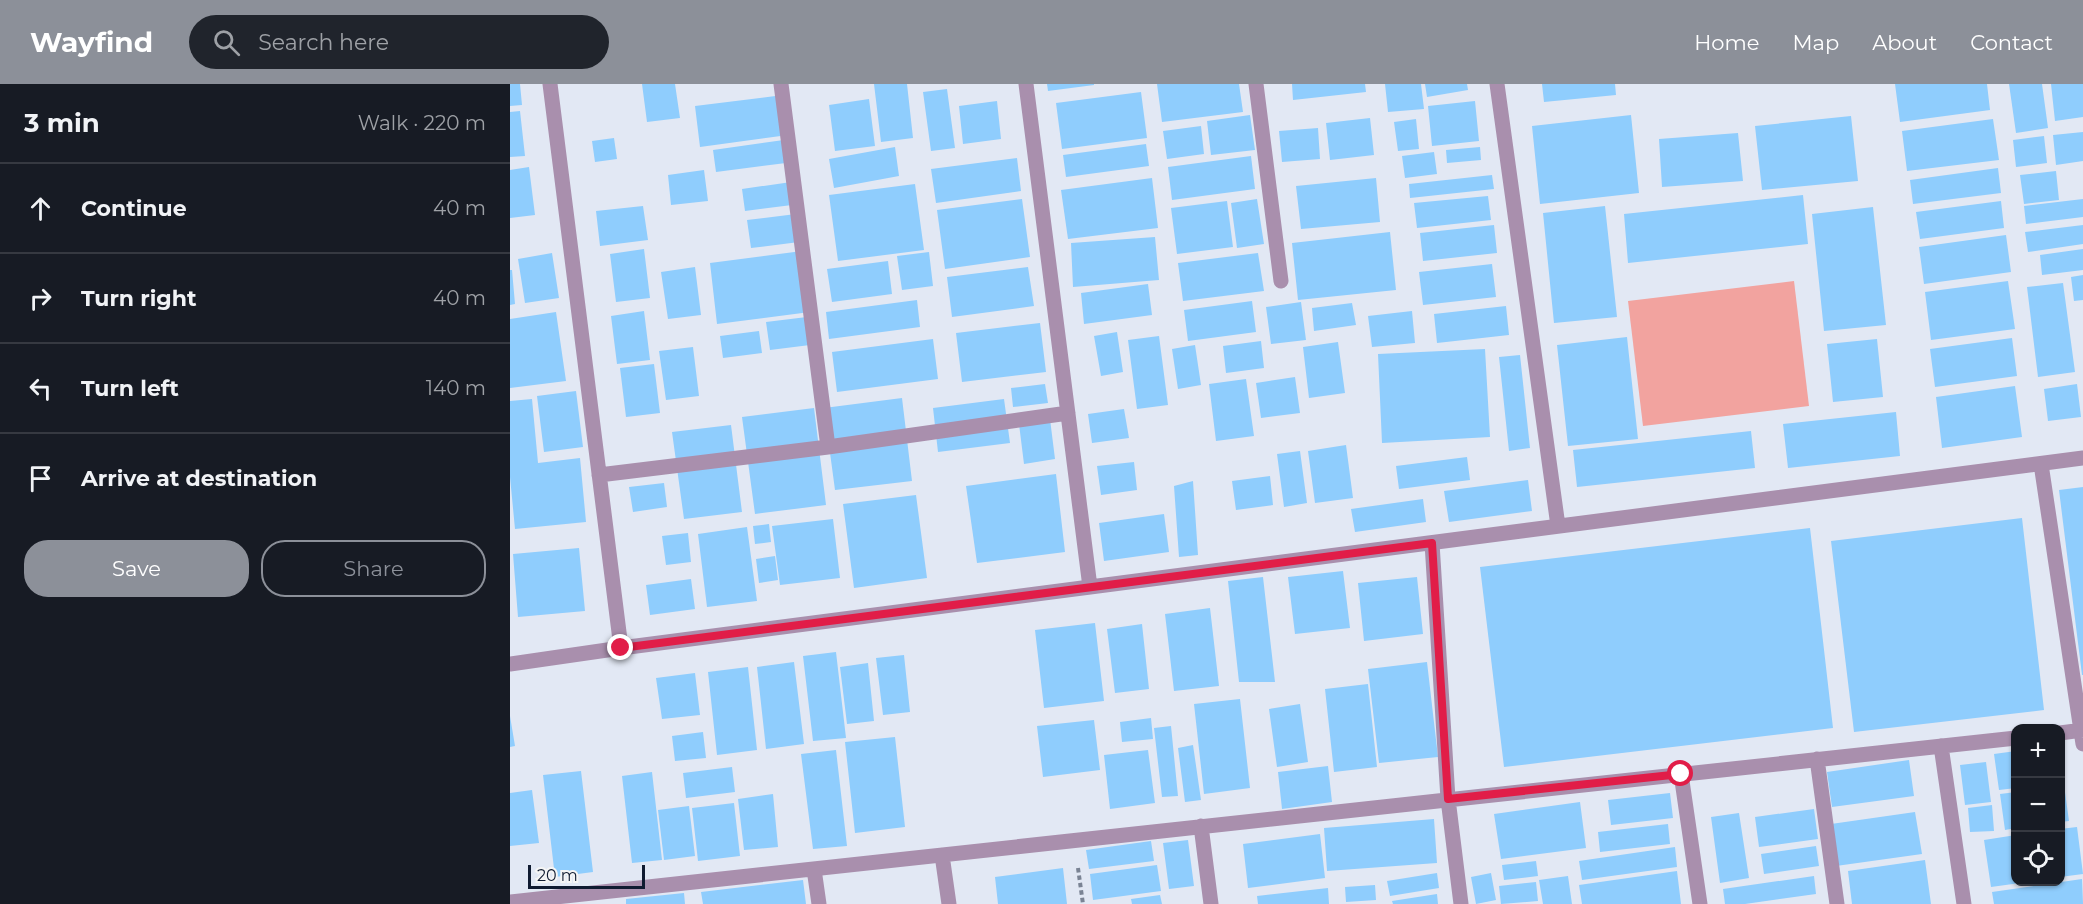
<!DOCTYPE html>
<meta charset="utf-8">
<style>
body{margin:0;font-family:Montserrat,sans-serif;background:#20242c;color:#f1f3f6}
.controls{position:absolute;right:18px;bottom:18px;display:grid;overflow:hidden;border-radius:12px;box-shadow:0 2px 4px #0004}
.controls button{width:54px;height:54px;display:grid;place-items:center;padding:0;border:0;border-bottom:2px solid #363941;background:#171b24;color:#f1f3f6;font:30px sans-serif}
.scale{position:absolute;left:18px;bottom:15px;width:117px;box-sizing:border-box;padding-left:6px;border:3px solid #101b31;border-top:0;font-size:16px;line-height:21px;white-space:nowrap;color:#101b31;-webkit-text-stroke:4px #f5f5f5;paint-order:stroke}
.stop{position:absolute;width:18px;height:18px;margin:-14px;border:4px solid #e11d48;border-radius:50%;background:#fff}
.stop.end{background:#e11d48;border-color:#fff;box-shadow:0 2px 6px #0008}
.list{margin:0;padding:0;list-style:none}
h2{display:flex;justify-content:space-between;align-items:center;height:78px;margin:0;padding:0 24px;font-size:26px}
h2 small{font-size:20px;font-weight:400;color:#9ea1a6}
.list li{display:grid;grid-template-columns:39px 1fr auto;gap:18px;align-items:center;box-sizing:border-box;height:90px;padding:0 24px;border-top:2px solid #363941}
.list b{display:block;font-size:22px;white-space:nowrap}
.list em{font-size:20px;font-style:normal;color:#9ea1a6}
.actions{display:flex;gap:12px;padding:18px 24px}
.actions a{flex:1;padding:14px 0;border:2px solid #8c9099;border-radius:24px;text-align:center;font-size:21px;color:#8c9099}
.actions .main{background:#8c9099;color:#fff}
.icon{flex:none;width:33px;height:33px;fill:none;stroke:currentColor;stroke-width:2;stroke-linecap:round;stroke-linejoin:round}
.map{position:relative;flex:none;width:1573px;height:820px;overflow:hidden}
header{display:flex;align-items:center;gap:36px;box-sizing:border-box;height:84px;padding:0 30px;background:#8c9099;color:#fff}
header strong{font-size:28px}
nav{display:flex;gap:33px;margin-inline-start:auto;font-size:21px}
.search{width:420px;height:54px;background:#20242c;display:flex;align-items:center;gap:15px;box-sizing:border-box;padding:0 21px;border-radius:33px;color:#9ea1a6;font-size:22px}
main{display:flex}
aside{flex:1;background:#171b24}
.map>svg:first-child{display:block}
.green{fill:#f2a39f}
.building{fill:#8fcdfd}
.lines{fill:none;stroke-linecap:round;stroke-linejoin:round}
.path{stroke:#7a8394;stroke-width:4;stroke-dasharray:4.5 3;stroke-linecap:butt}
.minor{stroke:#a98fad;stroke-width:15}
.route{stroke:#e11d48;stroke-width:8}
</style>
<header>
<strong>Wayfind</strong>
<div class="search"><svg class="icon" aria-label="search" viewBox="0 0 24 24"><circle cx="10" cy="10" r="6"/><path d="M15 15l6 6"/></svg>Search here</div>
<nav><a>Home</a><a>Map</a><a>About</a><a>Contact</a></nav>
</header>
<main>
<aside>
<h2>3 min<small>Walk · 220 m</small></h2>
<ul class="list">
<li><svg class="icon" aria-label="ahead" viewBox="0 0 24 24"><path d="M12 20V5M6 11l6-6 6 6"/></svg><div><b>Continue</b></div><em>40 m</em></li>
<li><svg class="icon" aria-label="right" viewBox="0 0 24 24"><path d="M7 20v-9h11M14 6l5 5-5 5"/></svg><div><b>Turn right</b></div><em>40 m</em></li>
<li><svg class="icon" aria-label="left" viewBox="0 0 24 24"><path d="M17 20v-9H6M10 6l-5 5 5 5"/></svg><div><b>Turn left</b></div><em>140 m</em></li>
<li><svg class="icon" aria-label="arrive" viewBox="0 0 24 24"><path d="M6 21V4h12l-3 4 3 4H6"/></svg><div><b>Arrive at destination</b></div></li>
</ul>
<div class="actions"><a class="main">Save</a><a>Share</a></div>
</aside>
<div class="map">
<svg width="1573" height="820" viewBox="0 0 1573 820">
<rect width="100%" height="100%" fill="#e2e8f4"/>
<path class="green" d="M1284,197L1299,322L1133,342L1118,217Z"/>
<path class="building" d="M0,0H10L12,21L0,22Z
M132,0H165L170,34L137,38Z
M364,0H397L403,54L371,58Z
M537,0H584V1L538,7Z
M647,0H729L733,28L652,38Z
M782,0H855L856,8L783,16Z
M875,0H911L914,25L878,28Z
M915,0H957L958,6L917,13Z
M1032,0H1105L1106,11L1034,18Z
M1385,0H1477L1480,26L1390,38Z
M1499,0H1532L1538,44L1506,49Z
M1541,0H1573V33L1545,37Z
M437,5L445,64L421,67L413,8Z
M631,8L637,54L552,65L546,19Z
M273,11L278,51L190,63L185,22Z
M359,15L365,62L325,67L319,21Z
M487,17L491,55L453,60L449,22Z
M965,17L969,57L922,62L918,22Z
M10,27L15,72L0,73V28Z
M740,31L745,66L701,71L697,37Z
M1121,31L1129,109L1030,120L1022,42Z
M1341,32L1348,97L1252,106L1245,42Z
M860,34L864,71L820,76L816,39Z
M906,35L909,65L888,67L884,38Z
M1483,35L1489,76L1397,87L1392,47Z
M691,42L694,70L657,75L653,47Z
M808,44L810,75L772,78L769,47Z
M1573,48V77L1546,81L1543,51Z
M1228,49L1233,97L1152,103L1149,55Z
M1534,52L1537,79L1506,83L1503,56Z
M104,54L107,75L85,78L82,57Z
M281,55L284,78L206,88L203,66Z
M636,60L639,82L556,93L553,71Z
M385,63L389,92L324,104L319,75Z
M970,63L971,76L937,79L936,66Z
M924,68L927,90L895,94L892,72Z
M741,72L745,105L662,116L658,83Z
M507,74L511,107L426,119L421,85Z
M19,83L25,131L0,134V86Z
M1488,84L1491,109L1403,120L1400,96Z
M194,86L198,117L161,121L158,91Z
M1546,87L1549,116L1514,120L1510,91Z
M982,91L984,105L900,114L899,100Z
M642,94L648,144L558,155L551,106Z
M866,94L870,138L791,145L786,102Z
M288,97L290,120L235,127L232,105Z
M405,100L414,166L328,177L319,111Z
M1293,111L1298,160L1118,179L1114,130Z
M978,112L981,136L907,144L904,119Z
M512,115L520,173L435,185L427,126Z
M747,115L754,160L727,164L721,119Z
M1573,115V133L1516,140L1514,122Z
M717,117L723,163L667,170L661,124Z
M1491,117L1494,144L1410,155L1406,128Z
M133,122L138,156L90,162L86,127Z
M1095,122L1107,233L1044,239L1033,129Z
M1363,123L1376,241L1314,247L1302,130Z
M286,130L289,158L241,164L237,136Z
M984,141L987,169L913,177L910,149Z
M1573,141V160L1518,168L1515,148Z
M880,148L886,206L788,216L782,159Z
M1496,151L1501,188L1414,200L1409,163Z
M645,153L649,196L563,203L561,159Z
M134,165L140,214L106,218L100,170Z
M1573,165V186L1532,191L1530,171Z
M292,167L300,228L207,240L200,179Z
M419,168L423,202L392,206L387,172Z
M42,169L49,214L15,219L8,175Z
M748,169L754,207L673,217L668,179Z
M378,177L382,210L322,218L317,185Z
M982,180L986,213L913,221L909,188Z
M185,183L191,231L158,235L151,188Z
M518,183L524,222L442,233L437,193Z
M0,186H2L5,220L0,221Z
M1573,191V216L1564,217L1561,193Z
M1498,197L1505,245L1421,256L1415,208Z
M1553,199L1565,288L1528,293L1517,203Z
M638,200L642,231L574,240L571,209Z
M407,216L410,243L319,255L316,228Z
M742,217L746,248L678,257L674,226Z
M791,218L796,256L761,260L756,223Z
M842,219L846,241L804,247L802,224Z
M996,222L999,251L927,259L924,230Z
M134,227L140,276L107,280L101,232Z
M902,227L905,259L862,263L858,232Z
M46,228L56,297L0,304V235Z
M305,232L308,260L260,266L256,238Z
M530,239L536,288L452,298L446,249Z
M249,247L252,269L213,274L210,252Z
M607,248L613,288L591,292L584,252Z
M649,252L658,321L627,325L618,256Z
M1117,253L1128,355L1058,362L1047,261Z
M1502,254L1507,292L1425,303L1420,265Z
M423,255L428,295L327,308L322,268Z
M1367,255L1373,313L1323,318L1317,260Z
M751,257L754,284L716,289L713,262Z
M828,258L835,309L799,314L793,263Z
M685,261L691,301L668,305L662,265Z
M183,263L189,312L156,316L149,267Z
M975,265L980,353L872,359L868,270Z
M1010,271L1020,364L999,367L989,273Z
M144,280L150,329L116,333L110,284Z
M785,293L790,329L751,334L746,299Z
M736,295L744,352L706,357L699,300Z
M535,300L538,319L503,323L501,304Z
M1567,300L1571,333L1538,337L1534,305Z
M1505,302L1512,353L1432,364L1426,313Z
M66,307L73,363L34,368L27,312Z
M392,314L402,397L325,406L314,324Z
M22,315L28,379L70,374L76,438L5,445L0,393V317Z
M494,315L500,359L428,368L423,324Z
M304,324L316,421L245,430L232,333Z
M614,325L619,354L582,359L578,330Z
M539,327L545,375L514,380L508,332Z
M1386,328L1390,372L1278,384L1273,340Z
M221,341L232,428L174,435L162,348Z
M1241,347L1245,384L1067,403L1063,366Z
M836,361L843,414L805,419L798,367Z
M790,367L797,419L774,423L767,370Z
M957,373L960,396L889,405L886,382Z
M624,378L627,406L591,411L587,382Z
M546,390L555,468L467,479L456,402Z
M760,392L763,421L726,426L722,397Z
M1018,396L1022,427L939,438L934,407Z
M683,397L688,471L669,473L664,402Z
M154,399L157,423L123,428L119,403Z
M1573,403V591H1572L1549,406Z
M406,411L417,494L344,504L333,420Z
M913,415L916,438L845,448L841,425Z
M654,430L659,468L594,477L589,439Z
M1512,434L1534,626L1344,648L1321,457Z
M323,435L330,494L270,501L262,442Z
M259,440L261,458L245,460L243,442Z
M237,443L247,517L197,523L188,450Z
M1300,444L1323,644L994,683L970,483Z
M178,449L181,478L156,481L152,452Z
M69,464L75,527L8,533L3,470Z
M265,472L268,496L249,499L246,475Z
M833,487L840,544L785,550L778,493Z
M753,493L765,598H729L718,497Z
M907,493L913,550L854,557L848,499Z
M181,495L185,525L140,531L136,501Z
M700,524L709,602L664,607L655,530Z
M585,539L594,617L534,624L525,546Z
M632,540L639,605L605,609L597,545Z
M326,568L336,654L303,657L293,572Z
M394,571L400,628L373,631L366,574Z
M284,578L294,660L256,665L247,583Z
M917,578L928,673L869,679L858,585Z
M358,579L364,637L337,640L330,583Z
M238,583L247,666L207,671L198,588Z
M185,589L190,631L152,635L146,594Z
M858,600L867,683L824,688L815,605Z
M730,615L740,704L694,710L684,620Z
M790,620L798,678L767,683L759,625Z
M0,632L5,662L0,663Z
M641,634L643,655L612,658L610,638Z
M584,636L590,686L533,693L527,642Z
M661,642L668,712L652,713L644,644Z
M193,648L196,674L165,677L162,652Z
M385,653L395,743L345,749L335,658Z
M683,661L691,716L675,718L668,664Z
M326,666L337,762L303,765L291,670Z
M638,666L645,719L600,725L594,671Z
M1506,667V704L1489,706L1484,670Z
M1399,676L1404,712L1322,723L1317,688Z
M1476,678L1481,718L1455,721L1450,681Z
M818,682L822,718L772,725L768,688Z
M222,683L225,708L176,714L173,689Z
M71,687L83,788L45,793L33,691Z
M142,688L152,776L122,779L112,692Z
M1550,701H1554L1559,737L1550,738Z
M22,706L29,759L0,762V709Z
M1506,708V744L1495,746L1490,710Z
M1160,709L1163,734L1101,741L1098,716Z
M263,710L268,763L234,766L228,715Z
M1070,718L1076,764L991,775L984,730Z
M224,719L230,772L188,777L182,724Z
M1482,721L1484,747L1460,748L1458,724Z
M179,722L185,772L154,776L148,726Z
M1304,725L1308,755L1249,763L1245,733Z
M1405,728L1412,770L1326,782L1321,740Z
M1229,729L1239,794L1210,799L1201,733Z
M924,735L927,779L817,787L814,744Z
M1158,740L1160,760L1090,768L1088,748Z
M1567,743L1573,790L1550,793V745Z
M810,750L815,794L738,804L733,760Z
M1506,751V798L1510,799L1481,803L1474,756Z
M678,756L684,802L659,805L653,759Z
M641,757L644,777L579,785L576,766Z
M1306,762L1309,782L1254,790L1251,770Z
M1165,763L1167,783L1072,796L1069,777Z
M1415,776L1421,820H1342L1338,787Z
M1026,777L1028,792L994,796L992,781Z
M647,781L651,807L583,816L580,790Z
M553,784L557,820H488L485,793Z
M1167,787L1171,820H1072L1069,801Z
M927,789L929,804L880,812L877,797Z
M981,789L986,816L966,820L961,793Z
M1058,792L1062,820H1033L1029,796Z
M1304,792L1306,810L1235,820H1215L1213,805Z
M1572,795L1573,820H1484L1482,808Z
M293,796L296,820H193L191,808Z
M1026,798L1028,817L991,820L989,802Z
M865,801L866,816L836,818L835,803Z
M818,804L819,820H748L747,812Z
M174,809L175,820H116V815Z
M927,810L928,820H883L882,817Z
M650,811L652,820H622L621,815Z"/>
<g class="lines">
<path class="path" d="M568,784L573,820"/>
<path class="minor" d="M40,0L111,564
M271,0L318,363
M516,0L580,503
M746,0L771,197
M987,0L1048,442
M1531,380L1573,660
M89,391L318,363L558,329
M922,459L938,715L951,820
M0,580L111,564L1573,374
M1550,649L1573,646
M1431,662L1454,820
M1307,675L1327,820
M1171,690L1190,820
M691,742L701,820
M432,771L439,820
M304,785L309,820
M0,818L1506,654"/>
</g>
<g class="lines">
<path class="route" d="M111,564L922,459L938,715L1171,690"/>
</g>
</svg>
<div class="controls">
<button>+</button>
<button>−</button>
<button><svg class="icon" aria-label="locate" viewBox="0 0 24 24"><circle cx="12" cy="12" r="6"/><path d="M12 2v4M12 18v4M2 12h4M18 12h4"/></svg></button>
</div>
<div class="scale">20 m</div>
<div class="stop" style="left:1171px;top:690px"></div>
<div class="stop end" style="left:111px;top:564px"></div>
</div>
</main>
